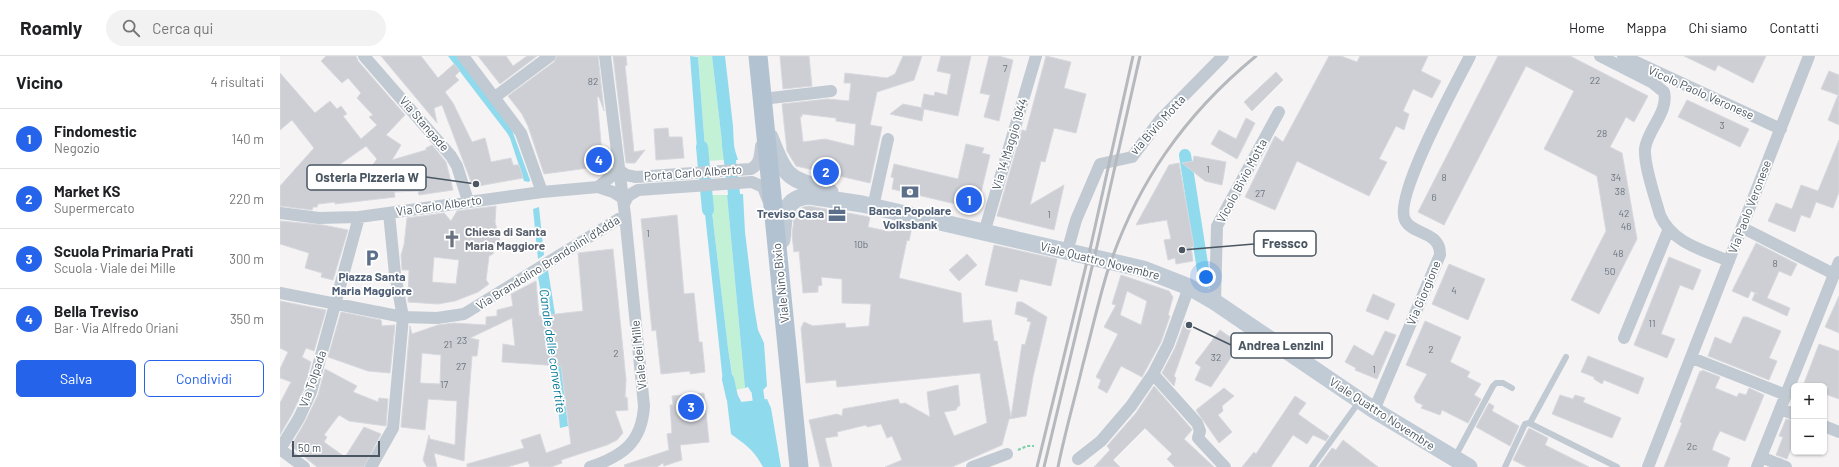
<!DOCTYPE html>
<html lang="it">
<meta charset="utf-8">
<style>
body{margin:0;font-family:Barlow,sans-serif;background:#f2f2f2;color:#202124}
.controls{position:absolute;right:12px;bottom:12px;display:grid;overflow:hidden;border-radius:6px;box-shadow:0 1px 3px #0004}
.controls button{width:36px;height:36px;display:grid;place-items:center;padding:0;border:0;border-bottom:1px solid #e0e0e0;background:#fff;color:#202124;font:20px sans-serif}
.scale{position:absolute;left:12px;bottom:10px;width:88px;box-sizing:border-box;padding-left:4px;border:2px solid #4a5661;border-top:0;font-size:11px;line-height:14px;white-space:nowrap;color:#4a5661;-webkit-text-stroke:3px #fff;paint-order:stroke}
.you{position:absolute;left:926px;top:221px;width:14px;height:14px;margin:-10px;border:3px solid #fff;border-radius:50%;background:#1a73e8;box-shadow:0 0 0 6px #1a73e833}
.badge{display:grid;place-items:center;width:26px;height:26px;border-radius:50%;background:#2563eb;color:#fff;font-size:13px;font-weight:700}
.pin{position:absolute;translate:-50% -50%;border:2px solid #fff;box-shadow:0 1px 4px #0006}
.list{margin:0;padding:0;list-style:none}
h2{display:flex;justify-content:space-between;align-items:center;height:52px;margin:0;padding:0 16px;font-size:17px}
h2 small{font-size:13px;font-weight:400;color:#757577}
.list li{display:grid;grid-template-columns:26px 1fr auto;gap:12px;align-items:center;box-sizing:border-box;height:60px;padding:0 16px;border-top:1px solid #e0e0e0}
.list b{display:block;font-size:15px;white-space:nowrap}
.list p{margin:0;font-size:13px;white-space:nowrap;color:#757577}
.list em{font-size:13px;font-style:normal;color:#757577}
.actions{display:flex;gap:8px;padding:12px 16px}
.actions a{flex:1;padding:9px 0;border:1px solid #2563eb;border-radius:6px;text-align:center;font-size:14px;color:#2563eb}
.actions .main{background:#2563eb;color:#fff}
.icon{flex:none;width:22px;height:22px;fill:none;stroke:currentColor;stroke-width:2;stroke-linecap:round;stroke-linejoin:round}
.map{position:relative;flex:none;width:1559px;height:411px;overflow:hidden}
header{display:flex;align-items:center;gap:24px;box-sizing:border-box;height:56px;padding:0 20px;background:#fff;border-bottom:1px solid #e0e0e0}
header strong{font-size:19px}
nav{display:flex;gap:22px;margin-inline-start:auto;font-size:14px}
.search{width:280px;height:36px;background:#f2f2f2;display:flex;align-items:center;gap:10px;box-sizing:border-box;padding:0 14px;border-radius:22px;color:#757577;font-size:15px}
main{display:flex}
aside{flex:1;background:#fff}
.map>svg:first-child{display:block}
.green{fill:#c3f1d5}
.water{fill:#90daee}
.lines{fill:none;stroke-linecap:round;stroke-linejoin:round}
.canal{stroke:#90daee;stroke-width:12}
.building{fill:#cdcfd5;stroke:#d7d9de;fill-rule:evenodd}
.path{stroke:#7ad0a6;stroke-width:2;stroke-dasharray:3 2;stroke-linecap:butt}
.lane{stroke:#c1cad2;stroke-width:6}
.street{stroke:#c1cad2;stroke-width:12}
.secondary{stroke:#c1cbd6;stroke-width:17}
.primary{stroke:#b3c2d1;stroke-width:19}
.rail{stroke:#b5b8bd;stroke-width:3}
.labels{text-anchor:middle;stroke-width:3.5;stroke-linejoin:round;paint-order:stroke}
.number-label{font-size:10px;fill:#6b747e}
.street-label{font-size:12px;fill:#4a5661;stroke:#fff}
.service-label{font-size:12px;font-weight:bold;fill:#4e5e75;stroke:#fff}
.worship-label{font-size:12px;font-weight:bold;fill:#5b616d;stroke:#fff;text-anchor:start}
.water-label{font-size:13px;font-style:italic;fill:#0c7c9b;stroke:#fff}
.leader{fill:none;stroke:#4a5661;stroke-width:1.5}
.callout-dot{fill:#4a5661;stroke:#fff;stroke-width:1.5}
.callout{fill:#fff;stroke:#4a5661;stroke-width:1.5}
.callout-label{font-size:13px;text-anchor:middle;font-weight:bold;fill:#4a5661}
</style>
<header>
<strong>Roamly</strong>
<div class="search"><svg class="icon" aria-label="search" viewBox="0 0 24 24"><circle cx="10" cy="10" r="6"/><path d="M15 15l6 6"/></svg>Cerca qui</div>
<nav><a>Home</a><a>Mappa</a><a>Chi siamo</a><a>Contatti</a></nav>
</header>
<main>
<aside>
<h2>Vicino<small>4 risultati</small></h2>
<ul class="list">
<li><span class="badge">1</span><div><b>Findomestic</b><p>Negozio</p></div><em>140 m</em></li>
<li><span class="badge">2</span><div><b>Market KS</b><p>Supermercato</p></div><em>220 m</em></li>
<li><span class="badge">3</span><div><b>Scuola Primaria Prati</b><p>Scuola · Viale dei Mille</p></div><em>300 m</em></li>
<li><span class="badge">4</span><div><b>Bella Treviso</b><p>Bar · Via Alfredo Oriani</p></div><em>350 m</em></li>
</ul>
<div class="actions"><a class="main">Salva</a><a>Condividi</a></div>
</aside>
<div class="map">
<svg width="1559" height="411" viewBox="0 0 1559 411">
<rect width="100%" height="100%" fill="#f5f3f3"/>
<path class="green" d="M418,0H432L444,104L426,105Z
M430,139H447L465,332L455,334L448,292Z"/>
<path class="water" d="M168,0H177L232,74L250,124L249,126L244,125L230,82L227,77Z
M410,0L418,1L426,105L418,106Z
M432,0H445L453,70L454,91L458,104H444Z
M463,138L465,176L474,250L478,274L484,287L487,330L482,335L471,336L468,331L465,332L447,139Z
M423,139H430L448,292L455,338H449L447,330L443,326Z
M259,151L264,199L258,203L253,153Z
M268,214L275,258L288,370L280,372L273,301L258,221Z
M487,343L491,352L501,411H483C474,394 466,389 451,378L447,345L461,346Z"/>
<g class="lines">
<path class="canal" d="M448,89L456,154
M422,91L428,154
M905,99L925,227
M475,319L481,360
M448,323L452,341L462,360"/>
</g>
<path class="building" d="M46,0H76L78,5L125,59L106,79L121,89L112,104L146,94V92L152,89L166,106L173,134L139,139L138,135L114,136L115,141L55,148V146L38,148L37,151H33L32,154L0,150V130L34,92L12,64L0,74V17L35,57L50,45L57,53L61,50L67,58L63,60L81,83L97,69L89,61L93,59L77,42L81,37L68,22L62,27L41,5ZM86,90L97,103L87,117L42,121Z
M101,0H141L158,22L174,8L180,15L175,20L179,24L165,36L173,47L192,86L205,82L211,106L231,102L233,109H239L243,122L193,131L162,49L154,52L157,67Z
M198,0H226L233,10L247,0H257L220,28Z
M277,0H318L324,55L319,41H317L323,110L264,118L248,70L242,58L228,40L274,6Z
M333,0H346L347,9L345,10L354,96L365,94L355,107H346Z
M500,0H529L532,30L503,33Z
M623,0H642L634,24L597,36L590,69L602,71L590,127L516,110L507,95L502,48L547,43L569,45L571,27H564L565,17L607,22L615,18ZM522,58L556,62V65L576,68L574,90L545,83L523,86L520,60L522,61Z
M661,0H691L678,60L644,53L642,65L610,58L623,48L643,52H641L644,38L654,40L655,36L667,39L671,18L657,15Z
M709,0H719L733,4L719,65L704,61L710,39L700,37Z
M766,0L791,6L784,32L806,38L796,77L774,72L765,106L761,105L750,149L784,129L774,174L717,160L742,74L746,75Z
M1049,0H1061L1077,6L1080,0H1148L1141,15L1161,25L1152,42L1133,33L1123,55L1129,58L1124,74L1116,70L1099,103L1107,106L1089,140L1017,105L995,154L965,141L995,80L1003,86Z
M1218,0H1290L1368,40L1354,66L1346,61L1330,91L1342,97L1357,183L1319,258L1291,244L1326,175L1317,120L1264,93L1294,35L1246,10L1164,169L1138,156Z
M1404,0H1486L1473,27L1438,9L1435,15Z
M1549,15L1559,19V69L1548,64L1558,39L1541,33Z
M996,16L1003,24L972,55L964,46Z
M1407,44L1469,73L1460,91L1398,61Z
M966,62L975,67L957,103L931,88L939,74L956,83Z
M388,72L389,81H402L404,102L376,104L374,73Z
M1559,84V136L1553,152L1536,146L1530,162L1521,159L1515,176L1488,165L1496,147L1512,153L1521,129L1538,135Z
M686,88L704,92L702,97L710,99L697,153L612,133L614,122L611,121L614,108L678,123Z
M914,100L946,106L942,129L925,125L902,107L913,105Z
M899,107L914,191H911L913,205L896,208L895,202L888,204L884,184L891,183L887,164L856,169L889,109Z
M216,150L215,166L220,185L214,192L213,198L209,200L206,224L209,228L198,236L175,245L158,248L128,246L129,214H122L121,199L124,189L127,162L164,157L171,165L177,155ZM154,201L179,204L176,228L152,226Z
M529,150L590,161L588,171L611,176L613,166L632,171L629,185L627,184L619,222L681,237L683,267L711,264L714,285H717L731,361L742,288L745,289L751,266L747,265L748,262L735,258L737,246H742L767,261L753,321L746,360L729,363L722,389L672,411H605L622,404L612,380L607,382L601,368L587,371L586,369L557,376L558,380L545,382L552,411H540L529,364L557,358L562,360L563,353L618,343L620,348L625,347L650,361L647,336L678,329L680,350H678L676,354L664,356L674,380L707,367L700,317L557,331L556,324L526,327L521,272L524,266L533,270L565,267L566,272L589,270L591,248L562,247V223L541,221L542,229L538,230V236L523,237L519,195L514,196L512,179L514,163L517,155L523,151Z
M397,159L404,238L414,237L419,286H422L425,316L410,318V315L381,318L376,274L372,275L361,163Z
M0,165L43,169L68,174L53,224L41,221L42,217L25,212L29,197L0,188Z
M1476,187L1517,208L1511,220L1499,215L1487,242L1510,252L1507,260L1472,244L1475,237L1478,238L1471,235L1468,242L1452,235Z
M714,189L777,203L771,230L740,223L737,236L705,229Z
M333,193L346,324L345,342L347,341L348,354L335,355L343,377L337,384L327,389L281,404L282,407L271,411H250L248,405L227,411H187V408L244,392L241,384L260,378L266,397L291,388L281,310L222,306L223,288L235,290L232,262L190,282L199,284L197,300H192L184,405L154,397L157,411H147L143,404L149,379L150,383L175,389L177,345L148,343L145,374L121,371L130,270L132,278L158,269L174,267L206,269V261L217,260V254L233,250L231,238L256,225L259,260L303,255L298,197ZM142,297L161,299L160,328L140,327Z
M687,198L697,209L679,225L669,214Z
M1389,201L1421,214L1413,234L1400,229L1381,278L1395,283L1387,302L1354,289Z
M1169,208L1205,223L1188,264L1152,248Z
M841,219L889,235L893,241L888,259L890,260L881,286L862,321L841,310L827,337L818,332L821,324L816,321L838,278L824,271L836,249L832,248ZM847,235L867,245L861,269L840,259Z
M1093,238L1115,248L1108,264L1086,255Z
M1559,240V277L1545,271Z
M0,245L46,254L34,295L26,292L22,301L31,306L24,333L12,358L0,379V347L11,326L0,322V313L8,296L0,292Z
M61,256L101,264L102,270L115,269L110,317L88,315L48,301Z
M1463,261H1467L1501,275L1489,302L1497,305L1489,324L1428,300L1435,281L1451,288Z
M905,265L913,267L894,320L896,322L894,330L882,317L895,292Z
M1145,265L1181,281L1170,306L1190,316L1187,321L1201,328L1194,339L1201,343L1188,367L1162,354L1160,359L1141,352L1143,349L1136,346L1134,341L1147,318L1126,309Z
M940,274L960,288L931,331L915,324L921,311L915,307Z
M1105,275L1116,279L1097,323L1075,314L1076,312L1065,306L1074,289L1093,300Z
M1539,288L1559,295V343L1545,338L1548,330H1523Z
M1308,300L1364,322L1358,338L1324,324L1322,328L1314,323V321L1301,316Z
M45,313L77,330L73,336L98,346L99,342L108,343L106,370L69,365L59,359L44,379L47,381L44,386L65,401L84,371L101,378L84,411H37L11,390L25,366L38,339Z
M1422,314L1440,321L1435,332L1457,341L1459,337L1466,339L1469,332L1484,339L1465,385L1440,375L1435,385L1432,394L1450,402L1447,411H1384L1402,367L1400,366L1420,315L1422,316Z
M874,330L910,371L912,374L904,383L934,411H895L887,403L892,398L865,372L833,404L840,411H814L830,394L827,390L856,357Z
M944,332L954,340L942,350L943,355L938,359L952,376L939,387L916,354Z
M424,337L429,386L400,389L402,404L384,410L383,407L377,411H345L344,409L389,394L387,378L392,377L390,349H393L392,340Z
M1280,339L1293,343L1295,339L1305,342L1303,346L1341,362L1332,382L1272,358Z
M1015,340L1026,347L1018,358L1049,380L1046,385L1033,379L1027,388L1013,379L991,411H962L974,396L976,398Z
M1209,347L1214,350L1212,355L1239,370L1230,390L1196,371Z
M1506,363L1514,365V385L1507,403L1496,399L1503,381L1499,380Z
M1249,372L1268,382L1265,389L1309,411H1247L1233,404Z
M1063,384L1098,411H1038L1052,392L1056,394Z"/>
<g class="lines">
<path class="path" d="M738,394L747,390H754"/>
<path class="lane" d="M1250,367L1286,301
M1175,401L1213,330L1216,327H1223L1232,332
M1032,411L1079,346
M1225,411L1245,368L1249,367L1337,411"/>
<path class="street" d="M84,0L171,100L177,110L188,145
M183,0L241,77L262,136
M1320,0L1373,27L1384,36C1389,56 1367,74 1365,93C1364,110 1375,141 1380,159C1392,187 1423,194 1449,205
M1343,0L1501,73
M215,41L270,0
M482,43L551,35
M339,114L346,119L356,121L471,113C480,108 480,100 481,90
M318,131L339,114
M344,148L348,140L358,134L472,126L483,131L488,144
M593,151L608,83
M0,157L39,162L79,161L262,136L318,131L333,136L344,143
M1463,172L1554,218
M704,177L756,0
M787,196L796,164L820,108L852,101L881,63L943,0
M0,237L123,261L157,262L184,258L345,159L325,0
M935,246L937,170L999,56
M1344,282L1388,175
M1412,302L1506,339
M873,318L917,367L920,375L918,382L945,411
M1500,353L1514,358
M1094,354L1160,199C1161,175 1132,179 1125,164C1113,141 1177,26 1190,0
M1544,370L1559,376
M0,393L19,362L31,336L79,161
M0,393L24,411
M1481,401L1506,411
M798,403L821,385L851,350L873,318L888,289L909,231
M91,411L113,372L123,261L115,218L109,157
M310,411C343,400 362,386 364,350L345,159
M692,411L727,398
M1368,411L1529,0
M1477,411L1559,206"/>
<path class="secondary" d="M490,81C506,124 508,121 550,136
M502,184C504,163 502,142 529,140L582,148L863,213L909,231L935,246L1094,354L1189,411"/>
<path class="primary" d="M478,0L519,411"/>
<path class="rail" d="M757,411L811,189L853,0
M764,411L817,190L860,0
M778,411C785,376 795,342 803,308C811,278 818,247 827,217C856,128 904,59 976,0"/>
</g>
<defs>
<g id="bank-bare" transform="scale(1.38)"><path d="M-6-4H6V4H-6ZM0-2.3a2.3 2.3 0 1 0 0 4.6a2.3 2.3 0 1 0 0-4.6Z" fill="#5c6f8a" stroke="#fff" stroke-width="2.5" paint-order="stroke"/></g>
<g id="office-bare" transform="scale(1.38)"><path d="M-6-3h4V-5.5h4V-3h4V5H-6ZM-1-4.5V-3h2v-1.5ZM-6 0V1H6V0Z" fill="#5c6f8a" stroke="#fff" stroke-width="2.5" paint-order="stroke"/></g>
<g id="church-bare" transform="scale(1.38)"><path d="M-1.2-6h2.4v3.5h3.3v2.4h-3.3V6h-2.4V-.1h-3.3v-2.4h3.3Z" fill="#6b7280" stroke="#fff" stroke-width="2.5" paint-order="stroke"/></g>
<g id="parking-bare" transform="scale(1.38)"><path d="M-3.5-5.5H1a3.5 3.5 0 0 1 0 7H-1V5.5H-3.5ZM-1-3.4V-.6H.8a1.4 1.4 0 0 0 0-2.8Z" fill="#5c6f8a" stroke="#fff" stroke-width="2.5" paint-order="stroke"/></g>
</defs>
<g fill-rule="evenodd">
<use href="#bank-bare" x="630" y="136"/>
<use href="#office-bare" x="557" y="158"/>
<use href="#church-bare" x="172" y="183"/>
<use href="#parking-bare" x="92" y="202"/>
</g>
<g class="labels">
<g class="number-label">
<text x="725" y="16">7</text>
<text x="1315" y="28">22</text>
<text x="313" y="29">82</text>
<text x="1442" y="73">3</text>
<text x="1322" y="81">28</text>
<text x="928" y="117">1</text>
<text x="1164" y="125">8</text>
<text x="1336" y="125">34</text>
<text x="1340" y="139">38</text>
<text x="980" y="141">27</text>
<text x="1154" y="145">6</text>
<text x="1344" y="161">42</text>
<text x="769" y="162">1</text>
<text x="1346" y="174">46</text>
<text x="368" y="181">1</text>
<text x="581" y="192">10b</text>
<text x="1338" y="201">48</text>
<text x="1495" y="211">8</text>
<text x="1330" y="219">50</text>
<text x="1174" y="238">4</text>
<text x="1372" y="271">11</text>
<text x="182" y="288">23</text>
<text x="168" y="292">21</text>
<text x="1151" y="297">2</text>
<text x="336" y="301">2</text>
<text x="936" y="305">32</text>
<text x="181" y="314">27</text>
<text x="1094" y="317">1</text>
<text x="164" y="332">17</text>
<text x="1412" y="394">2c</text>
</g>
<g class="street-label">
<text transform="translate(1421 37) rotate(24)" y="4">Vicolo Paolo Veronese</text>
<text transform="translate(144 68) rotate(49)" y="4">Via Stangade</text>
<text transform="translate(878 69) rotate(-48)" y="4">via Bivio Motta</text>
<text transform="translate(730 88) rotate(-73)" y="4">Via 14 Maggio 1944</text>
<text transform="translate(413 117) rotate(-4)" y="4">Porta Carlo Alberto</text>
<text transform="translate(962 125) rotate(-62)" y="4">Vicolo Bivio Motta</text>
<text transform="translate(159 150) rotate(-8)" y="4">Via Carlo Alberto</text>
<text transform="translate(1470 151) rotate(-69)" y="4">Via Paolo Veronese</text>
<text transform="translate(820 205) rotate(14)" y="4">Viale Quattro Novembre</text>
<text transform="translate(268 207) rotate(-32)" y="4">Via Brandolino Brandolini d'Adda</text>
<text transform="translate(501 227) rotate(-96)" y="4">Viale Nino Bixio</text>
<text transform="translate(1144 237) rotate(-67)" y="4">Via Giorgione</text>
<text transform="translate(359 299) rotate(-96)" y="4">Viale dei Mille</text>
<text transform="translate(33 323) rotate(-71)" y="4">Via Tolpada</text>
<text transform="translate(1102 358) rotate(33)" y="4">Viale Quattro Novembre</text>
</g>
<g class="service-label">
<text x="630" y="159">Banca Popolare<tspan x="630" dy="14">Volksbank</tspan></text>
<text x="544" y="162" text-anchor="end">Treviso Casa</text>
<text x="92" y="225">Piazza Santa<tspan x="92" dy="14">Maria Maggiore</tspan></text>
</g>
<g class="worship-label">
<text x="185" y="180">Chiesa di Santa<tspan x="185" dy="14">Maria Maggiore</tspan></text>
</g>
<g class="water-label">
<text transform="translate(273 295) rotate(82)" y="5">Canale delle convertite</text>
</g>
</g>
<path class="leader" d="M196 128L146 121M902 194L974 188M909 269L951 289"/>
<g class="callout-dot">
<circle cx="196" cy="128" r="4"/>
<circle cx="902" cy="194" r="4"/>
<circle cx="909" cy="269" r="4"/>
</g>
<g class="callout">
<rect x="27" y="109" width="119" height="25" rx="4"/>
<rect x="974" y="175" width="62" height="25" rx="4"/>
<rect x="951" y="277" width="101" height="25" rx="4"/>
</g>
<g class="callout-label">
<text x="87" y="126">Osteria Pizzeria W</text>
<text x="1005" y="192">Fressco</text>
<text x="1001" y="294">Andrea Lenzini</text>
</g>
</svg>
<div class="controls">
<button>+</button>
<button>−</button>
</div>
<div class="scale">50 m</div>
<div class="you"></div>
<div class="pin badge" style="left:689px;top:144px">1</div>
<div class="pin badge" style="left:546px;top:116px">2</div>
<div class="pin badge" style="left:411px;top:351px">3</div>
<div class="pin badge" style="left:319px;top:104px">4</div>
</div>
</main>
